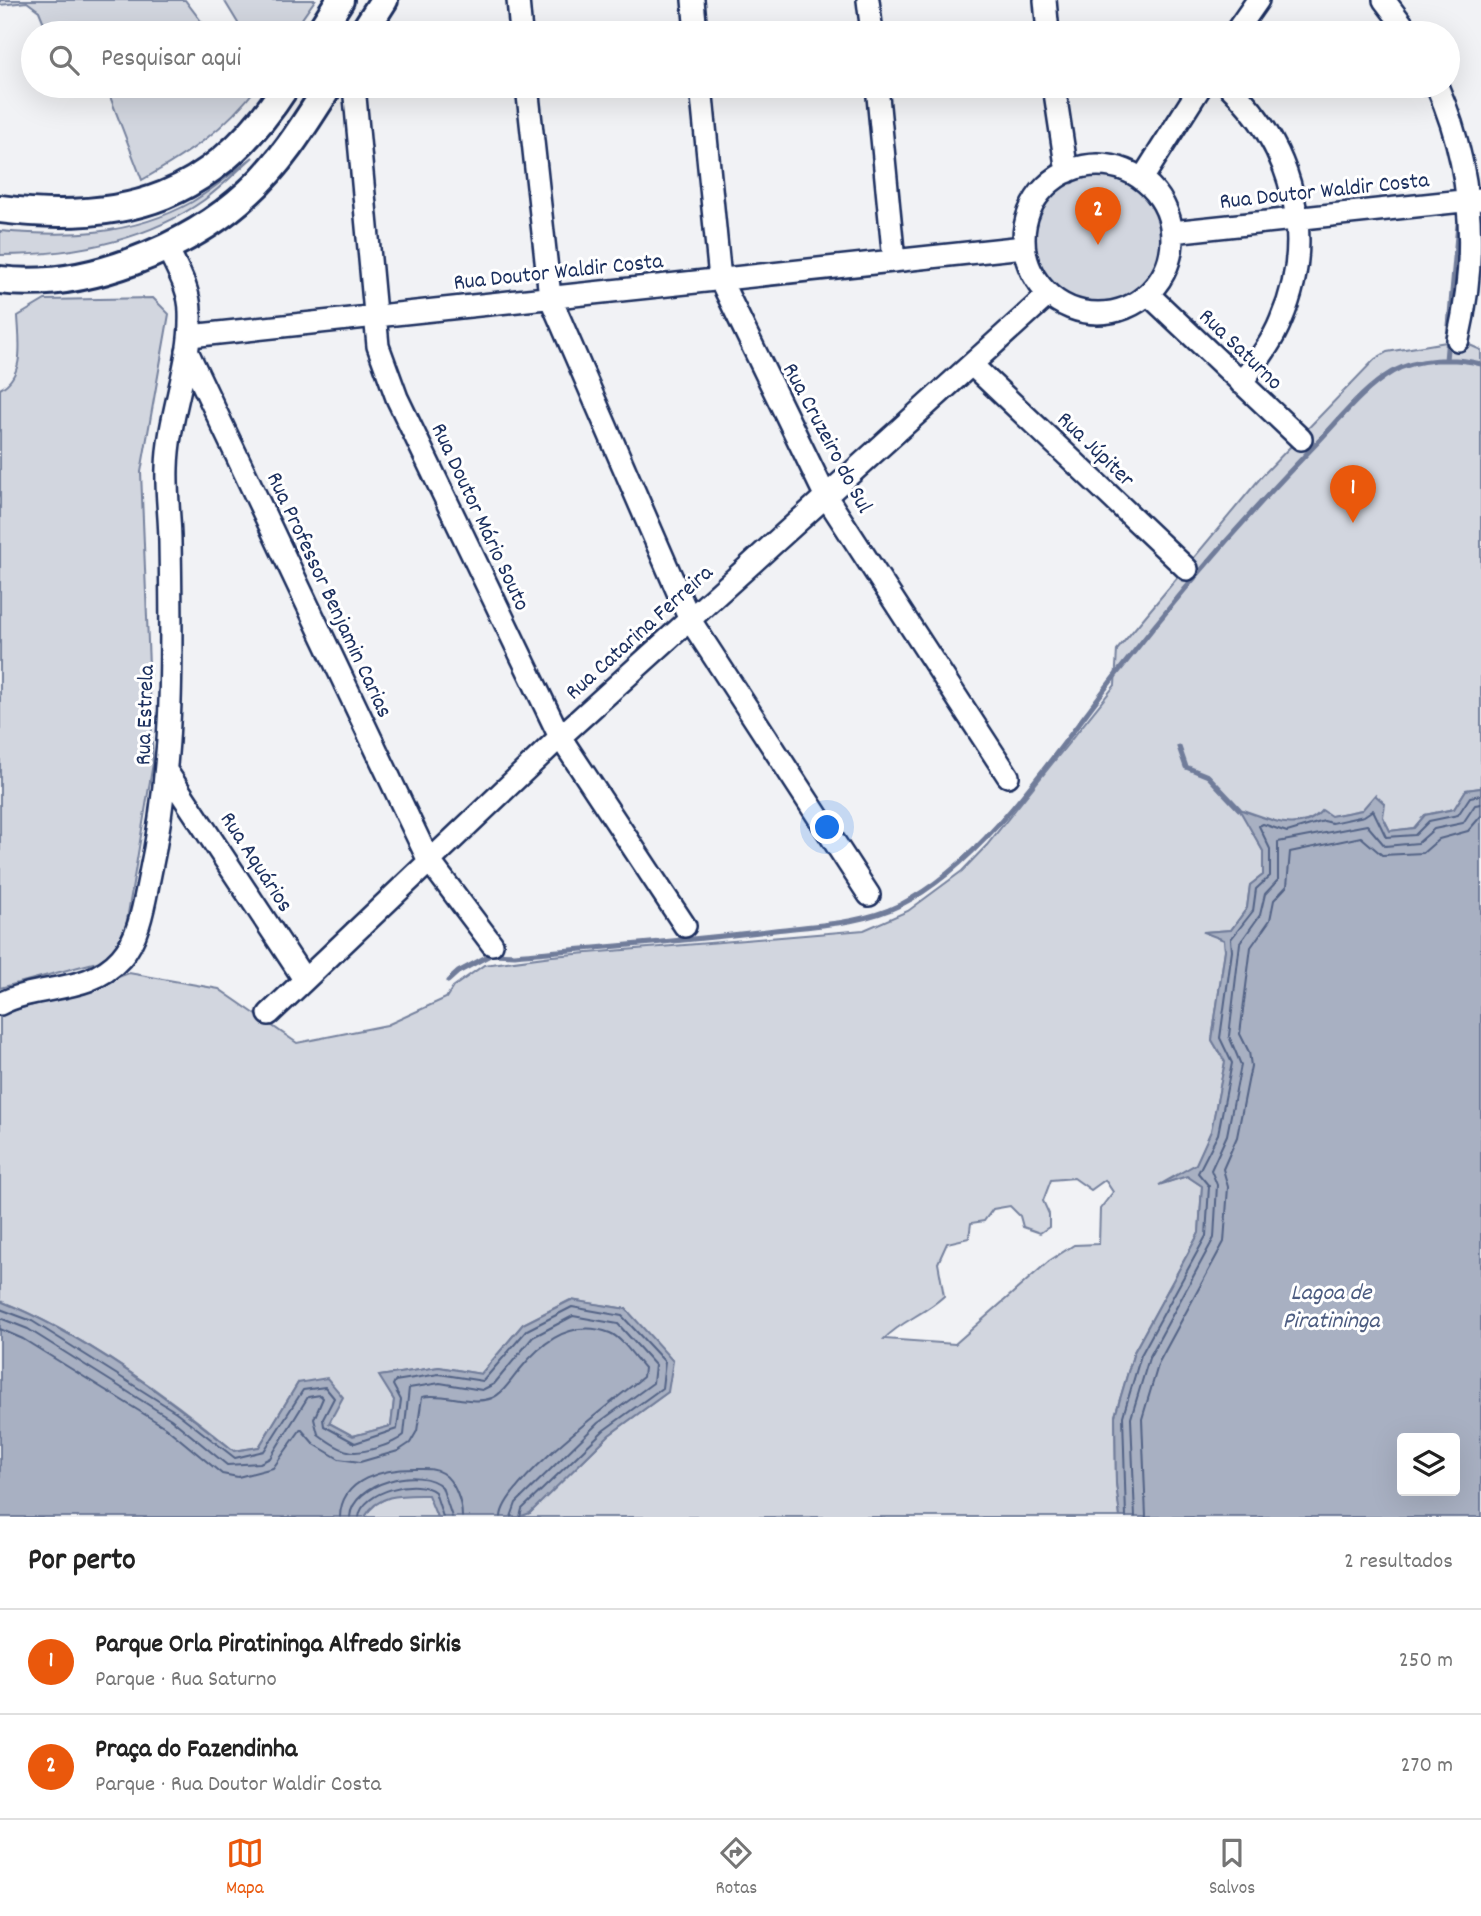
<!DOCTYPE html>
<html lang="pt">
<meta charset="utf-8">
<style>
body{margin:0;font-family:Dekko,sans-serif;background:#f6f6f6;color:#222}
.controls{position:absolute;right:21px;bottom:21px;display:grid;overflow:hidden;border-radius:7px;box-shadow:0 7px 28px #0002}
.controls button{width:63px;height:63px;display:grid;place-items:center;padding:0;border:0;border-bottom:2px solid #e0e0e0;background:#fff;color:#222;font:35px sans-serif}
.you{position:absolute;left:828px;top:828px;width:24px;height:24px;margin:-18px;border:5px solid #fff;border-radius:50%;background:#1a73e8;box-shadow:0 0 0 10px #1a73e833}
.badge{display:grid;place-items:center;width:46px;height:46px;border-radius:50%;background:#ea580c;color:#fff;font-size:23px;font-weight:700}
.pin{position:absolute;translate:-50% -58px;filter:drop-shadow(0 2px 4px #0008)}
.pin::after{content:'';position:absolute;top:37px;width:24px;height:21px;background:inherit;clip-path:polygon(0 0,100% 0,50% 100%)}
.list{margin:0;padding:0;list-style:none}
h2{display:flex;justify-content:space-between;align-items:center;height:91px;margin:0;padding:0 28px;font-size:30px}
h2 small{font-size:23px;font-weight:400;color:#767676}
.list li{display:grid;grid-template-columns:46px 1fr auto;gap:21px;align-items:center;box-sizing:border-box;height:105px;padding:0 28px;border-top:2px solid #e0e0e0}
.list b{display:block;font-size:26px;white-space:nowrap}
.list p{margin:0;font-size:23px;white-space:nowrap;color:#767676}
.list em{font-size:23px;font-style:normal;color:#767676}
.icon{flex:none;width:38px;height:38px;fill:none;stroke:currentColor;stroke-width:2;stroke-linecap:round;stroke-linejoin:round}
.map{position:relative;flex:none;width:1481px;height:1517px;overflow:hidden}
.search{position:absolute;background:#fff;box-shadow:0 7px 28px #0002;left:21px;right:21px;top:21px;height:77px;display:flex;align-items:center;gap:18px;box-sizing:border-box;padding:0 24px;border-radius:38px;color:#767676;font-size:26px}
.sheet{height:301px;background:#fff}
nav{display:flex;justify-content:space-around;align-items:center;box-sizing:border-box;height:98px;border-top:2px solid #e0e0e0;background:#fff;font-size:19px;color:#767676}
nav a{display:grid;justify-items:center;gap:4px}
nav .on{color:#ea580c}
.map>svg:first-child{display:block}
.green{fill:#d2d6df;stroke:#76829e;stroke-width:2;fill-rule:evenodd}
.water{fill:#a8b0c2;stroke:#707c9a;stroke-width:2;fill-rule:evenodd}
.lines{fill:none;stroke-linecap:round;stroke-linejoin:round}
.shore{stroke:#536386;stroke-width:2}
.stream{stroke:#707c9a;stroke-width:5}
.minor-casing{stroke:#1b2f5e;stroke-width:26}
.major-casing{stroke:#1b2f5e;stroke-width:32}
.minor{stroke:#fff;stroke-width:21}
.major{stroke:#fff;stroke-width:26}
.labels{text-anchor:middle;stroke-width:6;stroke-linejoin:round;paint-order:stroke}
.street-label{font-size:23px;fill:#1b2f5e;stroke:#fff}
.water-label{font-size:24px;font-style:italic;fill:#4c5c81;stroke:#fff}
</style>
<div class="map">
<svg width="1481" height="1517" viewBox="0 0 1481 1517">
<rect width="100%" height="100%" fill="#f1f2f5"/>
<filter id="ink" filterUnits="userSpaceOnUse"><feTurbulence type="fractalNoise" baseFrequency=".0143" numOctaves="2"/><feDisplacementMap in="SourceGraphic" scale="14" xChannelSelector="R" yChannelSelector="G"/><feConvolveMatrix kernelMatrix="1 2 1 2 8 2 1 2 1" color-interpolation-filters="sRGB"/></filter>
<g filter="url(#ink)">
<path class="green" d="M0,0H185L210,33H48L39,11L27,2L0,5Z
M224,0H315L292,33H244Z
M106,86H258C224,130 191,152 142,180Z
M253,157C237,171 222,187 204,200C145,242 71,255 0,255V231C68,237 131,236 192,202C214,189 233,172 253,157Z
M1033 240a65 65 0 1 1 130 0a65 65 0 1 1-130 0Z
M153,298L169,314L141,472L153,763L126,926L113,952L97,962L0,988V389C26,375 19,340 18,316L45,300Z
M1458,340L1481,350V788L1466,790L1454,809L1425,815L1414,828L1390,831L1383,817L1362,810L1286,825L1240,809L1263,851V875L1250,885L1247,908L1231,930L1205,932L1224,939L1225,950L1212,1040L1225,1062L1211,1132L1196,1165L1164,1183L1187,1176L1202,1186L1199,1233L1134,1352L1115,1416L1116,1483L1120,1517H519L530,1513L609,1435L668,1392L626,1309L570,1300L523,1324L481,1374L439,1367L380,1376L394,1400L391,1426L353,1436L329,1423L298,1383L259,1447L234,1451C169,1396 79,1332 0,1301V1014L70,995L129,973L219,989L297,1043L387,1025L446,998L453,987L484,965L552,956L864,930L908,911L962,871L987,845L1115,685L1117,650L1262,476L1375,359L1387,352ZM1074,1178L1091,1190L1105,1180L1113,1192L1100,1209L1099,1244L1074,1245L1049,1261L955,1344L884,1339C901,1321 925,1314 944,1296L938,1263L947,1243L969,1238L971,1223L984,1221L993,1209L1010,1206L1020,1216L1023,1227L1040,1233L1049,1227V1214L1043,1201L1051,1180Z
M394,1495H429L437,1517H365L372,1505Z"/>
<path class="water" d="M1481,788V1517H1120L1116,1483L1115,1416L1134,1352L1199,1233L1202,1186L1187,1176L1159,1185L1196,1164L1211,1131L1225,1062L1212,1040L1225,950L1224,940L1203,932L1231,930L1247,908L1250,885L1263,875V851L1239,809C1265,818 1301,836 1322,810L1331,816L1362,810L1375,795L1385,804L1383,817L1390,831L1414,828L1425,815L1454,809L1466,790ZM1402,1438H1455V1491H1402Z
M571,1300L626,1309L673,1361L668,1392L609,1435L530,1513L519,1517H437L428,1495C403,1495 378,1493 365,1517H0V1301C84,1334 164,1395 234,1451L259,1447L298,1383L327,1378L343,1397L329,1423L353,1436L391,1426L394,1400L379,1376L439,1367L481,1374L523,1324Z"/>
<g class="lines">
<path class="shore" d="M0,1309L32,1321L176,1412L235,1458L264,1451L303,1390L325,1387L334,1398L323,1419L324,1426L355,1443L397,1429L401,1400L393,1385L395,1381L439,1374L483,1381L527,1330L572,1307L622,1316L665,1362L662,1388L604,1430L522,1509L520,1517
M0,1318L28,1329L171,1419L227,1465L260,1463L270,1458L308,1397L320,1395L323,1398L314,1419L318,1434C326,1440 338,1449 348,1451C361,1455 394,1444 404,1435L409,1388L440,1383L482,1390L494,1384L533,1337L573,1316L618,1324L655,1365L653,1383L598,1423L516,1503L511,1517
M0,1329L23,1339L165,1427L222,1474L238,1477L273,1468L301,1429L314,1444L339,1459L360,1462L398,1451L410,1443L417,1431L422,1397C444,1392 472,1406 492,1398C504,1393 513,1377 522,1367C544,1340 574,1319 610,1333C622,1338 635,1358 644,1368L643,1377C615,1400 502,1484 501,1517
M340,1517C341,1478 384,1469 415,1469C424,1469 434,1468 442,1473C455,1481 462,1503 462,1517
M350,1517C352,1483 421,1465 442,1487L452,1517
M359,1517C362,1491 418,1477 435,1492L443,1517
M1126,1517L1123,1416L1141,1355L1206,1236L1209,1186L1198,1173L1218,1134L1232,1063L1220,1038L1232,951L1231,939L1253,911L1256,889L1270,876V849L1259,826L1263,824L1287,832L1324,821L1332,823L1364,816L1373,810L1386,837L1415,835L1429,821L1458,815L1470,797L1481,795
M1135,1517L1131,1418L1149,1358L1214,1238L1217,1185L1211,1170L1227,1135L1241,1065L1229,1036L1240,943L1260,915L1265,894L1278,880V842L1367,825L1385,846L1418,843L1434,829L1463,823L1475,805L1481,804
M1146,1517L1142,1419L1159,1362L1224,1242L1228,1187L1223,1169L1237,1137L1251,1066L1249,1052L1240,1034L1251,947L1270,920L1274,900L1287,886L1290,852L1361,837L1382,855L1423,853L1439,839L1468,831L1481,816"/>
<path class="stream" d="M1446,360L1458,224
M1179,747L1186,767L1208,776L1239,809
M448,981L458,972L492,954L515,955C602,947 689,941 775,930C817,925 862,924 900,905C986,862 1059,747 1118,672C1181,591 1246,516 1317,443C1341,418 1362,390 1392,372C1417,358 1454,357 1481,364"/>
<g class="minor-casing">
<path id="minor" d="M518,0L521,33
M693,0L696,33
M868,0L872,33
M1045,0L1048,33
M1384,0L1409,33
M1235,33L1258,0
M354,86L378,346L397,398L560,737L685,926
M527,86L550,297L690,620L869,895
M701,86L720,279L825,495L1008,776
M877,86L894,261
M1054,86L1067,172
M1229,86C1293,147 1317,237 1281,320C1272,343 1256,363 1241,383
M1437,86C1473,168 1478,253 1458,340
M1024 239a74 74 0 1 1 148 0a74 74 0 1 1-148 0Z
M1142,179L1201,86
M1172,232L1481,199
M1148,294L1301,439
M190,336L1024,247
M187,351L428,859L492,944
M972,365L1187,569
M167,772L304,979
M0,1004C40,983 88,995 121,958C139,938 144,904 149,879C174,765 172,658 170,542C170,518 166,493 167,468C168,415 192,364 190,312C190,289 176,267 167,247
M269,1014L560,737L1048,295"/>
</g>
<g class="major-casing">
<path id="major" d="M319,33L340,0
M363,33L384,0
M0,209C127,225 215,197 286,86
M0,280C84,291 189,248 249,192C282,162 306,122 329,86"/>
</g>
<use href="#minor" class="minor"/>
<use href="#major" class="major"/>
</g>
</g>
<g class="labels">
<g class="street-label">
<text transform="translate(1324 189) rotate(-6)" y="8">Rua Doutor Waldir Costa</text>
<text transform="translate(558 270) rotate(-6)" y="8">Rua Doutor Waldir Costa</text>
<text transform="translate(1242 348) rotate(44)" y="8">Rua Saturno</text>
<text transform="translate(829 437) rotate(62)" y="8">Rua Cruzeiro do Sul</text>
<text transform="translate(1097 448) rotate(44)" y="8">Rua Júpiter</text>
<text transform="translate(482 516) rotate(65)" y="8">Rua Doutor Mário Souto</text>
<text transform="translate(331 594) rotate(65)" y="8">Rua Professor Benjamin Carias</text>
<text transform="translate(638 631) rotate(-42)" y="8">Rua Catarina Ferreira</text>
<text transform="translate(143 715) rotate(-88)" y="8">Rua Estrela</text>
<text transform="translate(258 861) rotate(57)" y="8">Rua Aquários</text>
</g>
<g class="water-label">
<text x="1331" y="1299">Lagoa de<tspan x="1331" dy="28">Piratininga</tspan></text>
</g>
</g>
</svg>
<div class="controls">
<button><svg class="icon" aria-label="layers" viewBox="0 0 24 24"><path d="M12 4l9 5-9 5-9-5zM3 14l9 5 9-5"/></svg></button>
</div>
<div class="you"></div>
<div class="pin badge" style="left:1353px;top:523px">1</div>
<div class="pin badge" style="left:1098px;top:245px">2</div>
<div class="search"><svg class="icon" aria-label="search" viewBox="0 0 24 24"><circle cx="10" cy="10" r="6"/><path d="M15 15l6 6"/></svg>Pesquisar aqui</div>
</div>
<section class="sheet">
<h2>Por perto<small>2 resultados</small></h2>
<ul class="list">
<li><span class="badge">1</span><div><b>Parque Orla Piratininga Alfredo Sirkis</b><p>Parque · Rua Saturno</p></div><em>250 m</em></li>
<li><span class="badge">2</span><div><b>Praça do Fazendinha</b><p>Parque · Rua Doutor Waldir Costa</p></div><em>270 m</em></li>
</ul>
</section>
<nav>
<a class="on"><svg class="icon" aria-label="map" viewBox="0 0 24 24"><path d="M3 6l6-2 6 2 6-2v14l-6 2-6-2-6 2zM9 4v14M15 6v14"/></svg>Mapa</a>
<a><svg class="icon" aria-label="directions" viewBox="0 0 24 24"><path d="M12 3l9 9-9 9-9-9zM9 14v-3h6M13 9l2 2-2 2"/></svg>Rotas</a>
<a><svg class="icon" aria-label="saved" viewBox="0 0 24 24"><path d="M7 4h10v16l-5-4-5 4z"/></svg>Salvos</a>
</nav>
